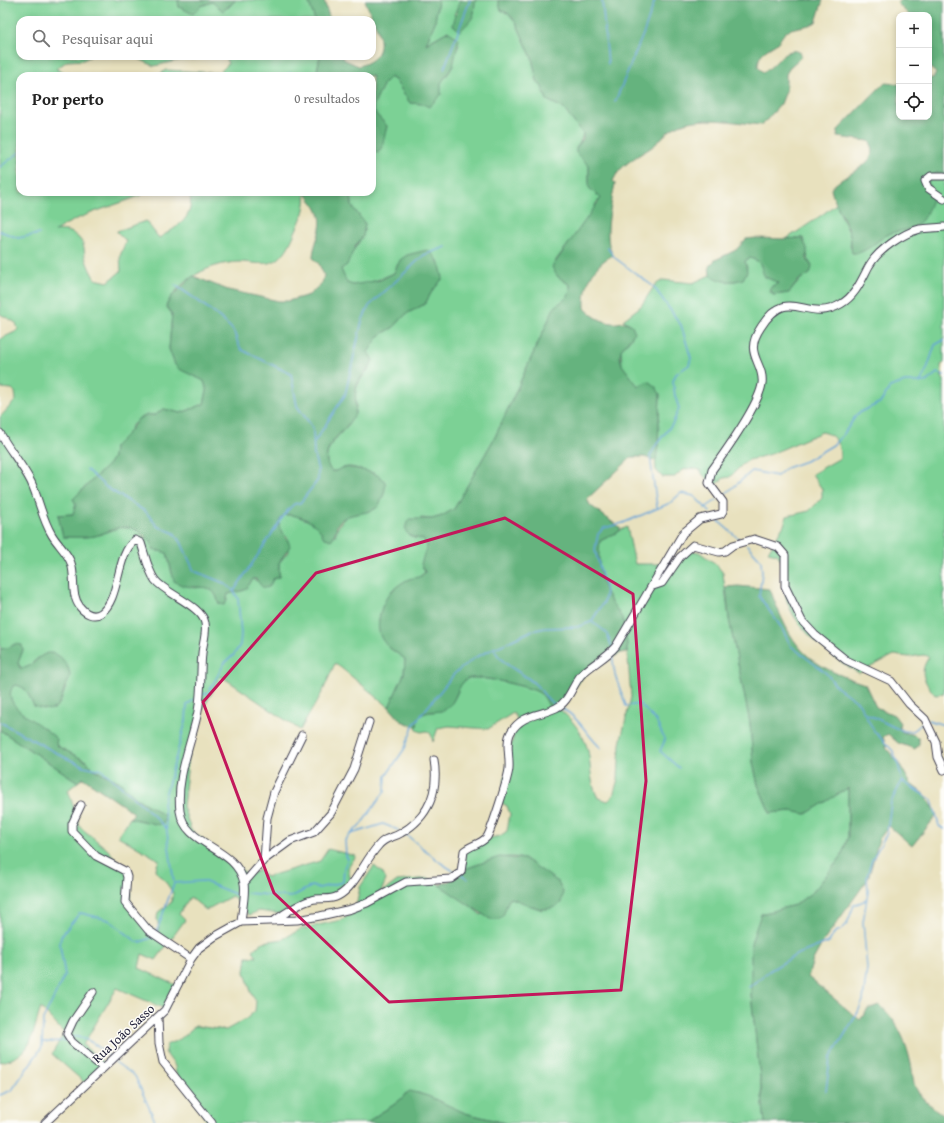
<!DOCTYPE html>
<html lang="pt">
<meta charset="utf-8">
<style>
body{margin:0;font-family:"Gentium Book Plus",serif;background:#f2f2f2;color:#222}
.controls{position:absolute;right:12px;top:12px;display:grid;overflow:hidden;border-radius:8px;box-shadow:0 2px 6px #0003}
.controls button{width:36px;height:36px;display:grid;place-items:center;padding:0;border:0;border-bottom:1px solid #e0e0e0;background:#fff;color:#222;font:20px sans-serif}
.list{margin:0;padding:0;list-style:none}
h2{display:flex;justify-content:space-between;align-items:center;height:52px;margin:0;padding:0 16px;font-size:17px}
h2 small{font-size:13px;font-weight:400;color:#767676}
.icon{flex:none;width:22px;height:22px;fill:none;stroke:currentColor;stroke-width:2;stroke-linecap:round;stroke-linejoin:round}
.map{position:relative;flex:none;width:944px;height:1123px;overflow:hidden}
.search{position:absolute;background:#fff;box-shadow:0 2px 6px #0003;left:16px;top:16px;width:360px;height:44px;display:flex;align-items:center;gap:10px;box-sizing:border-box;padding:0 14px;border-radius:12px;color:#767676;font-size:15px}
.panel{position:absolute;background:#fff;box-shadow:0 2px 6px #0003;left:16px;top:72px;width:360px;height:124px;border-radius:12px}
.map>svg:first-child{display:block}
.green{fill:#7cd195;stroke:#4f7a68}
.forest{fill:#65b37e;stroke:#446a5c}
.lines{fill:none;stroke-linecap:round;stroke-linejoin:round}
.stream{stroke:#65a4d8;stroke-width:1.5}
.minor-casing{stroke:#403f4f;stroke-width:9}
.minor{stroke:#fff;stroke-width:7}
.marked{fill:none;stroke:#c2185b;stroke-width:3;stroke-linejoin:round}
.labels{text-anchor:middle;stroke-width:3;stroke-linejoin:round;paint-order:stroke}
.street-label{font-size:13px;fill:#22223b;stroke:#fdfcf7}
</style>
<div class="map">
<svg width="944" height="1123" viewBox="0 0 944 1123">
<rect width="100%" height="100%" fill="#fdfcf7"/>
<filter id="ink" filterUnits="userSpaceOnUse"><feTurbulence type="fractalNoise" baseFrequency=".025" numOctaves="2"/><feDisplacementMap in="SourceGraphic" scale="8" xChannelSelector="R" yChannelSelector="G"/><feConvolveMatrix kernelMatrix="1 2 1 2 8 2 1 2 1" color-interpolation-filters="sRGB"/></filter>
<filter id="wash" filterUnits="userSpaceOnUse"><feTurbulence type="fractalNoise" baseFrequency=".012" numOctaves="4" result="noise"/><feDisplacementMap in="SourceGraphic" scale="16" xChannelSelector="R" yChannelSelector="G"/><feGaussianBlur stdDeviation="0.9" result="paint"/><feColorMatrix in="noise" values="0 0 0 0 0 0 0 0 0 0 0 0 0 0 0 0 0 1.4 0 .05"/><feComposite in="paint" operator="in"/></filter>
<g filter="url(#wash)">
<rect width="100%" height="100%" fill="#e8e1be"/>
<path class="green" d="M0,0H178L179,7L201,6L212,2L228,8L236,0H308L315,20H20V56H91L83,60L67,61L56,69L71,76H20V192H148C118,206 83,212 55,231C67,229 77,233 83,244C85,249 84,255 86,260C88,266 91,273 95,279L108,282L121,271L120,256L126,241L117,232V231L146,221L159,238C178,226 196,218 189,192H305C307,205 302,218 296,230C292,240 287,252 278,259C267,267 252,262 239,262C210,263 179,279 166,306L172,313L169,349L175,365L204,381L207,391L204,404L181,413L164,409L155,415H150L133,424L128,433L114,447L113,457L109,464L73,499L76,504L73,514L58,515L64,537L94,536L122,527L132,528L140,531L143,537L151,541L157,551H165L167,553L172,574L194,588L204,587L215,592L219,604L227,599L228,594L245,590L253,579L269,587L273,579L279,577V563L288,552V538C279,531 275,524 284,515H294L315,523L322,531L335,536C341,514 351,513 373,510L374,473C366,473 357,467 349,467C342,467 338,472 331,471C318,452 338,437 349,424C351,420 354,414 355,410C357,406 355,402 355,398C355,386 362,376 370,368L367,352L380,335L394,327L406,314L425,304L431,293L443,278L438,260L397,265L394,273C385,277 355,290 348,283C345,280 342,273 341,269L363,236L365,224L352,206L351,192H372V150L378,153L387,126L376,114L373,107L384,83L389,77L395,80L410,103L423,104L448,74L453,66L454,56L459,45L448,31L425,44L435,22L438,0H460L454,15L474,13V4L476,0H498L501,10L509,14L516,22L532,58L537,81L542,87L547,100L563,108L583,134L576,153L589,166V182L601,198L596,203L593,212L556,260L557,276L570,285L571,293L549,319L495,437L454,509L442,516L432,519L421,518L413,538L423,539L427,545L424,555L425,572L418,578L409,579L392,590L382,607L379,621L388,647L405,659L404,674L389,707L335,663L323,691L300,730L221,676L197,720L190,746L183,806L191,830L248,875L260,870L266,877L320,861L328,849L356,856L348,868L351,881L340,893L280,914L259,911L249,915L232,896L206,910L190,897L179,914L185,920L156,960L142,954L139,968L176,985L165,1009L117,988L83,1045L106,1064L85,1083L52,1054L64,1033L41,1008C31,1035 34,1056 0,1062V730L78,782L68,790L80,827L107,849L132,877L130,903L138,917L157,933L159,929L157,918L158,912L171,903L173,893L163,878L155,871L159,860L118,836L130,818L139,820L163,815L136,798L120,782L95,770L86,761L59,747L56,744V738C41,726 21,717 10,701V689L14,685C23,685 27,690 30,698L54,709L60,703L70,676L39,657L28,667L22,669L18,663L23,650L15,644L8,648L0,649V417L16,400L15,392L12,389L0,388V339L15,332L18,329L16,323L0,314Z
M133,56H219L175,61L154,66Z
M222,56H320L316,76H157L166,70L219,73L228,64L226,58Z
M944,172V363L941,365L942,377L944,380V694L935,695C924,681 918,673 929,657L924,655L909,657L894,655L859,673C834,659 796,630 787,601C783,589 787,576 783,565C782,561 779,557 777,554L768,552L784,525L787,516L809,511L822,498V489L812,474L840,458C840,445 836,435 822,432L771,454L749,460L743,464L730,477L724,478L715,485L703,475L700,470C689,467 683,468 675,477H662L656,470L655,456L658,445L660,394L638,387L622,365L621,350L632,337V325L623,320L641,306L655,285L663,280L693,283L710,275C722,282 731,283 743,279L747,268L745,261L750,258L760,262L765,277L780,283L772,286L770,292L773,295L789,293L812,266C806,259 807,248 803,238L786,239C803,228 820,217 836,204L851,237L850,247L857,254L890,233L905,229L928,182L936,173Z
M627,527L635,564H674L687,550L699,552L716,564L723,573L729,619L750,723L753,762L758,785L770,813L791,811L806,814L848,787V837L841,857L814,891L795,905L761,914L751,994L765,1123H505L465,1113L419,1093H406C397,1107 378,1111 368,1123H208L176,1074L175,1066L165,1052L166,1045L180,1039L195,1026L226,1030L246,1019L255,1011L256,1002L251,992L245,972L247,956L257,957L253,950L263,942L283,939L301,929L341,920L355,912L360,887L374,866L382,872L386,880L380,894L397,881L429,878L461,898L481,915L507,903L510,898L523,902L542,910L529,863C513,849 483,863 465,869L466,850L490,838L500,836L507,831L510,814L507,806L500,802L517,718L513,713L488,729L449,726L438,728L433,742L431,734L427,731L421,732L417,730C411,707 435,715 443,709C446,707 452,703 454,699C459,692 459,680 470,678C481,676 525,686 536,691C544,694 547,702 551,710L555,706C572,718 586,736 589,756C591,771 591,785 598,798L608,801L613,796L618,779L620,744L631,697L626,633L604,588L599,570L598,553L600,541Z"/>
<path class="forest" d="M178,0H236L223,11L212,2L201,6L193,14L179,7Z
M308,0H324L330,20H315Z
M365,0H438L435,22L426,44L448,31L459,39L453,66L441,83V95L429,107L423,104L410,103L395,80L390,77L384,83L373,107L376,114L387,126L382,147L378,153L372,150V76H316L320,56H342L345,60L359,66C397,54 374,25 365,0Z
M460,0H476C474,5 475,8 474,13C473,20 465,26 460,31L453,25Z
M498,0H823L816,22C807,28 792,26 786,32C782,35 780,41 776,44C765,51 758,53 758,67L763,72C775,68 786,43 801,53V57L791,66L786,74V91L781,104L762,125C735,123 701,114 675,127C664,133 659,143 649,149C636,157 619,166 613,181L615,183C612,203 602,238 613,255C592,266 584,285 585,308C590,315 602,322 612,323C623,324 620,319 632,325L635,332L621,350L620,357L622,365L638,386L648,381L656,387L660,394L658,445L656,461L644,457H632L587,499L590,505L620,528V531L600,541C597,562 600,582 610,600C614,606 619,612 622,618C626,629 627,640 627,652L621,653L589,669L559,709L551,710C547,702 544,694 536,691C525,686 476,674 467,679C456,686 457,702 446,709C436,715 430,707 418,718L417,727L401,721L389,707L404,674L405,659C396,652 384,646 380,635C375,622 383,598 393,590C397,586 404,581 409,579C416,577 421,578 425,572L421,564L427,545L423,539C410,538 400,533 409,519H432L442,516L454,509L495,437L549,319C551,315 552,310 555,307C563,299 571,299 570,285L557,276L552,267L601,198L589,188V166L576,153V148L583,139V134L563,108L547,100L542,87L537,81L532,58L516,22L509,14L501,10Z
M900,0H944V172L936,173L928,182L933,197C929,207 926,217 918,224C911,231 898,230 889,234C878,239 865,255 852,253C850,245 852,239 849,231C844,216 834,204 831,189C841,174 886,163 869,141L837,137L838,130L884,83L899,84V117H929V79L934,77L936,73L929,67V15H909L897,3Z
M305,192H351L352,206L365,224L363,236L356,245L347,265L341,269L347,283L353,285L380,280L394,273L400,260L407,255L427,250C439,257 440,266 443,278L431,293L425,304L406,314L394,327L380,335L368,352L373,360C370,370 361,375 357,385C354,395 357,404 355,414C347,432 315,447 331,471C336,472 337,470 342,468C348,466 369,471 375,474C378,475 383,478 385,482C387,488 381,506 375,509C364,515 350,512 340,521C335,526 336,535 331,540L323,537C321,524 297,513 284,515C271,527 287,534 290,546L279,563V577L273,579L269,587C262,590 260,584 256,579H253L245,590L228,594L226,603L224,605L219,604C212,576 195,595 174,581L167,553L152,549L151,541C145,537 140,531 134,529C121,523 107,533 95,536C85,538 73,537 63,537L58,515L73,514L76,504L73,499L109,464L113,457L114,447L128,433L138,419L147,415H155L164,409L181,413L204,404L207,391L204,381L179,369L175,365L169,349L172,314L166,306L171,297L193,276L228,290L279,301H288L309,295L322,283L324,275L319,264L313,258C313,242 325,229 319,213C316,205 309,199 305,192Z
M756,238L786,239L802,238L807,248V259L812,267L810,274L799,280L789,293L773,295L770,289L772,286L779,283L765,277C759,267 764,261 749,258L745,261L747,272L743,279C730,283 722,282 710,275L709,266L715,260L736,250L746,239Z
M738,586L770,589C792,648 804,664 865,684L876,707L894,715L900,723L899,727L902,732L915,735L919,739V744L915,749L898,743L888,734L883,737L887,749L900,765L911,784L925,795L937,815L912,846L889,826L879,839L868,879L823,942L813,960L808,977L860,1020L868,1009L879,1005C897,1019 906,1041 911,1064C913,1071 912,1081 916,1088C922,1101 934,1107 944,1116V1123H765L751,994V943L761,914L795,905L814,891L841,857L848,837V788L806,814L791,811L770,813L758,785L753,762L750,723L729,619L726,587Z
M15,644L22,645L23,650L18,663L20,668C34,670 40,648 55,654C62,656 70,667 70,676C70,680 65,685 64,690C58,709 55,714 34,706C29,697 27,685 14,685C0,703 30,718 42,727C47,730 52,735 57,739L56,744L59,747L86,761L95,770L120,782L136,798L164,815L165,819L164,822L159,825L130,818L134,813L83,778L78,782L0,730V649L8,648Z
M499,857L525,859L557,881L563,891L561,903C543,917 529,903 510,898C505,906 506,913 500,919H490L439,885L449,881L465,869Z
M410,1091L428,1096L465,1113L505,1123H368C378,1112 390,1109 400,1100C404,1097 405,1093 410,1091Z"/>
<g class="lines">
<path class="stream" d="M602,0L608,64
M444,69L470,0
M283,76L291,73
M615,102L644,32L655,0
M0,167L20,152
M0,231L18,238L39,234
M607,247L615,258L654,287L681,325L691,358L689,365L676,374L673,381L675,396L679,408L673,423L656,445L650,456L657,507
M175,285C194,298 214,311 231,328C237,334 236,344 242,350L291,374L297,406L313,428L314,455L318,470V480L300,503L294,504L287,511L234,591
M920,383L927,369L935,345L944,340
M315,441L345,395L362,321L369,306L424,255L446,247
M87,470L106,487L146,512L157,526L174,533L181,542L194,571L224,583L232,589L238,598L241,634L240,645L233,656L229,658L224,664L208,693L203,694
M722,497L752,471L777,476L786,468L806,461L833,445L843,435L857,414L881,402L890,387L905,382H926L937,373L944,375
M705,508L717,500
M716,519L739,539
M747,545L761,560L762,573L759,596L781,627L791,646L826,673L837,687L859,703L874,731L893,751L899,767L902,781L932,800L939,826L944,829
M591,621L606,632L612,647
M493,648C504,668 520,670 535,684C543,691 545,699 554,704
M612,654L615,675L626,706L640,704L656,721L665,740L660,751L679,768
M563,709C579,718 587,735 601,748
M866,714C877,717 903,735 912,731C916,729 920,724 925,722
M928,720L944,725
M0,722L64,757L84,766L102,770L146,808L167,829
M404,833L441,863L455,872
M351,834L383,824L398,830
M462,875L468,879
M174,883L203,881L235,894L242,893
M247,893L291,897L312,886L319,888L343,882L344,868L348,859L346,856L345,840L362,823L385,791L386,776L405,748L414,724L455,673L476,657L531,631L545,628L577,627L591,622L604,602L606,591L595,550L598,534L604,528L623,523L670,503L681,493L694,496L710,512
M156,933L174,883L163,803L186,721L187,705L197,697
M749,987L769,971L796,955L829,942L835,932L841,930L847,924L854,905L866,900
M72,1037C86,1035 101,1049 111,1058
M43,1042H52L67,1040
M115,1062L135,1076L156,1123
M826,1091L830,1059L858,1012L863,1001L867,968L863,922L868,892L867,876L872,860L887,833L891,802L902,781
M0,1095L12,1090L42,1047L43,1020L65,975L60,946L61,936L79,914L81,913L109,920L137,942H141L153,937"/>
</g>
</g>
<g filter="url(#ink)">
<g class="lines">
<g class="minor-casing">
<path id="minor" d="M944,176H931L925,181L928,188L944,199
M0,433C9,450 22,464 31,482C39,499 42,519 52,535C58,545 67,552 71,563C76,578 70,594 80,607C85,613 93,618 101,613C121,598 115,556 135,540L141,543C145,555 148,570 155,580C166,594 202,606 205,623C207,632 203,643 202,653C200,673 202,696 197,716C190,747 176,779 180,811C185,847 236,846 244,883C246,894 242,910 241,922
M653,586L662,583L680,557L693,545L719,552L725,551L733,545L754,539L778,547L785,555V586L802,621L815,635L846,660L891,681L909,704L925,719L936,742L938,757L944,770
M81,805L72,824V831L96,856L125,871L127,877L125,902L148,930L191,959
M264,860L290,841L314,832L331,813L354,769L369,722
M244,883L264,860L267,818L274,792L302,735
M274,921C285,913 298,904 311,900C320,897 329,901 338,896C355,887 365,860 378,846C386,836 392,839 401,833C429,817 439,791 434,760
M93,992L73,1021L67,1034L72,1042L103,1068
M158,1017L159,1043L163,1062L212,1123
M45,1123L165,1010L191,959L199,948L214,937L241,922L297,920L320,916L351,909L367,903L406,882L451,879L461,872L464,851C471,845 481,844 487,837C491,831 509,776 509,768C510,756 505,742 511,732C522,714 539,716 556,708C569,702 572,686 581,675C592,664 606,658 616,646L683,533L700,519L721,514L723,511V502L709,483L712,470C725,452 759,404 762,384C765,362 742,355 761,327C789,283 806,325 841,304C856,295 861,281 869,266C878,250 903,233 920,229C928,228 936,228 944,227"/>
</g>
<use href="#minor" class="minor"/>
</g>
</g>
<path class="marked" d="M505,518L633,594L646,781L621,990L389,1002L274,893L203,702L316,573Z"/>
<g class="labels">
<g class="street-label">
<text transform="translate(123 1033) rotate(-43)" y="5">Rua João Sasso</text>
</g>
</g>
</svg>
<div class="controls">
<button>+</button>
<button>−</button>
<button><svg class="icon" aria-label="locate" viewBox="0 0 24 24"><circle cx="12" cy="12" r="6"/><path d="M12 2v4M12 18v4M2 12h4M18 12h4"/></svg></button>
</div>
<div class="search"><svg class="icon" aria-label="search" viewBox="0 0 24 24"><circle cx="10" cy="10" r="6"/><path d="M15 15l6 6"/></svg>Pesquisar aqui</div>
<section class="panel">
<h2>Por perto<small>0 resultados</small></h2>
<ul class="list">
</ul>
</section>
</div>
